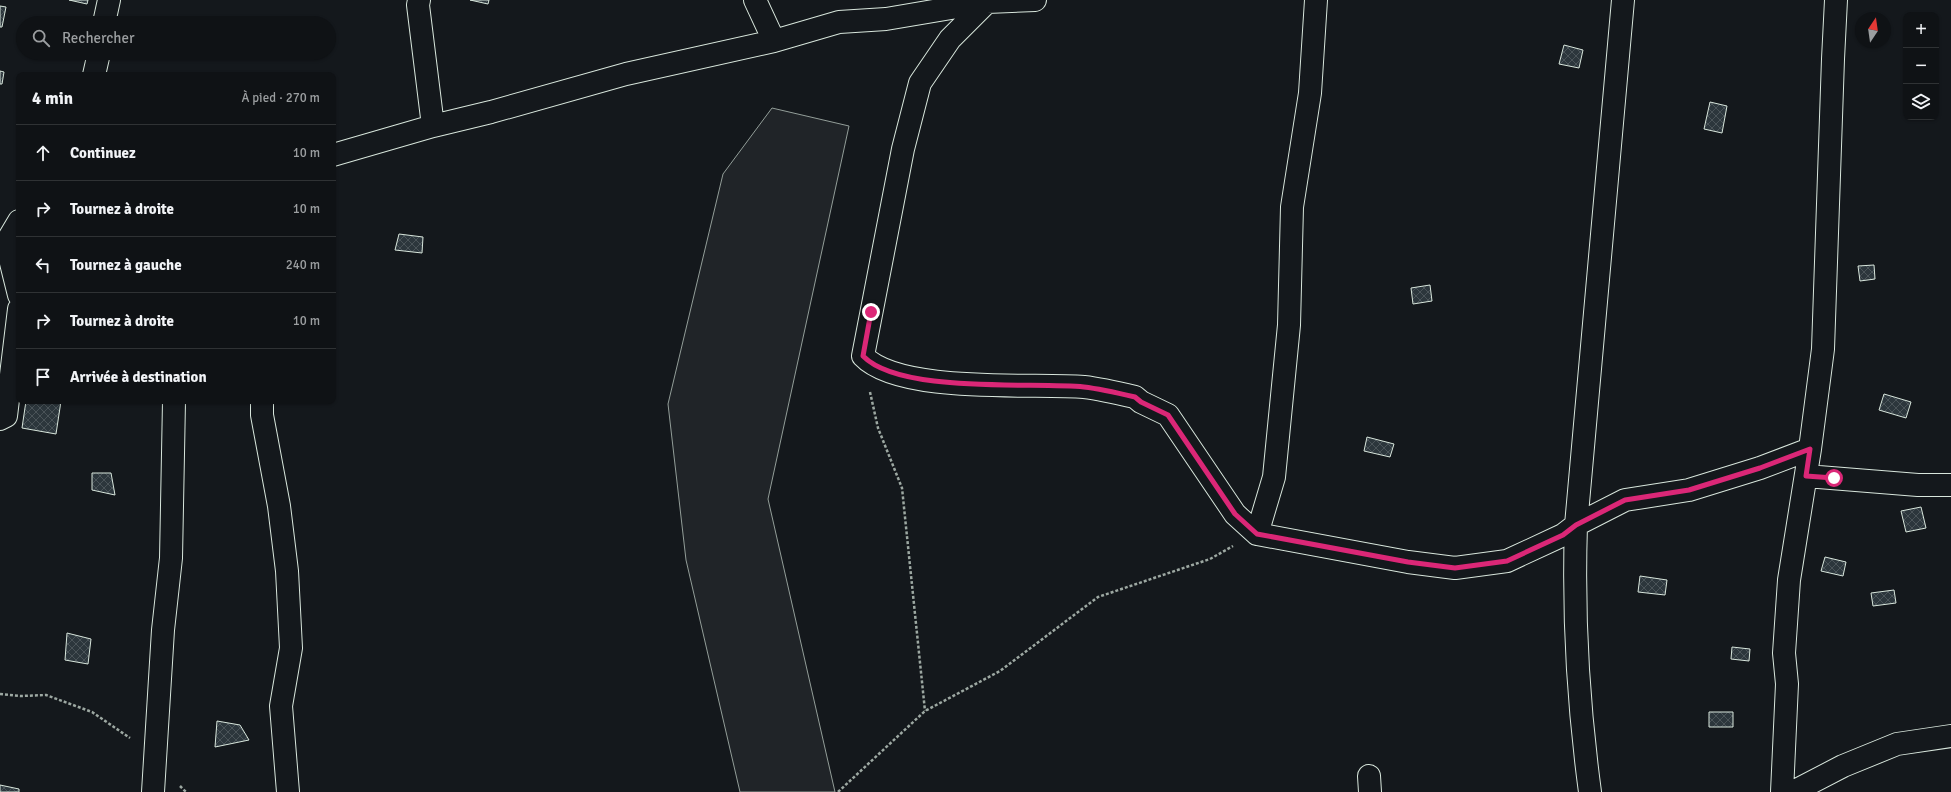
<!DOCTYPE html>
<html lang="fr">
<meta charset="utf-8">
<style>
body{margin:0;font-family:Signika,sans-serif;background:#1d2022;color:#f1f3f6}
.controls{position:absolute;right:12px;top:12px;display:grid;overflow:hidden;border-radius:8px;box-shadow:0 1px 3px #0004}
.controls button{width:36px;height:36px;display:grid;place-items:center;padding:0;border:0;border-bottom:1px solid #2f3234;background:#0f1215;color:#f1f3f6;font:20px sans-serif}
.compass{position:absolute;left:1855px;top:12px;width:36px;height:36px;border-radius:50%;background:#0f1215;box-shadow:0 1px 3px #0004;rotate:13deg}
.stop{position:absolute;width:12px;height:12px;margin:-9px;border:3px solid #db2777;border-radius:50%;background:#fff}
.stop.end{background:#db2777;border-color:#fff;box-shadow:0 1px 4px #0008}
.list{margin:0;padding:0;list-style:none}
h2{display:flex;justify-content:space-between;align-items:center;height:52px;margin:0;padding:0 16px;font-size:17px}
h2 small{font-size:13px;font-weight:400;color:#9b9ea0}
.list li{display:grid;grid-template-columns:26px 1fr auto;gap:12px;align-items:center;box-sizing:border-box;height:56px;padding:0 16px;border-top:1px solid #2f3234}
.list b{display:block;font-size:15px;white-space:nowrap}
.list em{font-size:13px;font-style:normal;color:#9b9ea0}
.icon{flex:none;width:22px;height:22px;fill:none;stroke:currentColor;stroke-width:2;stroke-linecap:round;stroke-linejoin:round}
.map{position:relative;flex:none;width:1951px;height:792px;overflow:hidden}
.search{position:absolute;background:#0f1215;box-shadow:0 1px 3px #0004;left:16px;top:16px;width:320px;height:44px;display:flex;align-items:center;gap:10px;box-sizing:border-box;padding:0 14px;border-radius:22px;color:#9b9ea0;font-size:15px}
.panel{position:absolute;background:#0f1215;box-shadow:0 1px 3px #0004;left:16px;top:72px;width:320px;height:332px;border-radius:8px}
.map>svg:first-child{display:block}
.green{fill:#202428;stroke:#939e99}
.building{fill:url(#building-cross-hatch);stroke:#d8e6dc}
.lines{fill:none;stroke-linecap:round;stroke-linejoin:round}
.minor-casing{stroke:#d8e6dc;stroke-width:24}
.path{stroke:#9da8a2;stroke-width:2.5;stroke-dasharray:3 2;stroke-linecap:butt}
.minor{stroke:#14181c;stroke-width:22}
.route{stroke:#db2777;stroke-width:5}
</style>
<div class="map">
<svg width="1951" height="792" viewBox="0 0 1951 792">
<defs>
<pattern id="building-cross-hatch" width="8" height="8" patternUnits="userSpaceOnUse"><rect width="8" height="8" fill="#2c363c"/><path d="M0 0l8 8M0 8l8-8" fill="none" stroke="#4a5358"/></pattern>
</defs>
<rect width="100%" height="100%" fill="#14181c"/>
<path class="green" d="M772,108L849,126L768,499L835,792H740L686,560L668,404L723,174Z"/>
<path class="building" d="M69,0H88L87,4Z
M470,0H489L488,4Z
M0,6L6,7L2,27H0Z
M1564,45L1583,50L1579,68L1559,64Z
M0,71L4,72L2,84H0Z
M1710,102L1727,106L1722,133L1704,129Z
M399,234L423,237L422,253L395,250Z
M1874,265L1875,279L1860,281L1858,266Z
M1430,285L1432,301L1413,304L1411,288Z
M1884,394L1911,402L1906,418L1879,410Z
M26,401H61L56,434L22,428Z
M1367,437L1394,444L1390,457L1364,451Z
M92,473H111L115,495L92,490Z
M1921,507L1926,528L1906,532L1901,511Z
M1825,557L1846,562L1843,576L1821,571Z
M1640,576L1667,580L1665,595L1638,592Z
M1894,590L1896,603L1873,606L1871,593Z
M67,633L91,639L88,664L65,660Z
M1732,647L1750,649L1749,661L1731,659Z
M1709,712H1733V727H1709Z
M217,721L240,725L249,740L215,747Z
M0,785L19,789V792H0Z"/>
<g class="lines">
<g class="minor-casing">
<path id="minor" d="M419,0L418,5L433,126
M755,0L774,41
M989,0L950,39L920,83L903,149L863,356C899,394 1032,383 1084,387C1101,389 1118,393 1135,397L1141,402L1168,415L1235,514L1257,534L1408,562L1455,568L1507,561L1563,535L1576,525L1625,500L1689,490L1760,468L1810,449
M104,23L109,0
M94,75L99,53
M333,155L433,126L491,112L626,74L774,41L839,22L886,19L987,2L1035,0
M19,221L6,243L19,295
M262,401V415L279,506L287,571L291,648L281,706L288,792
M0,419L6,416L19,309
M1806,476L1918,485H1951
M1257,534L1274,477L1289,325L1292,207L1310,93L1316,0
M1369,776L1370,792
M153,792L163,630L171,558L174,401
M1590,792C1578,703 1573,614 1576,525L1623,0
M1782,792L1787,684L1784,653L1789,580L1810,449L1823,349L1833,59L1836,0
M1793,792L1843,766L1897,744L1951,736"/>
</g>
<path class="path" d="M870,392L878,428L902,488L925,711
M0,694L21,696L46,695L92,712L130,738
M180,786L186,792
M838,792L925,711L1000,671L1098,597L1210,559L1233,546"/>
<use href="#minor" class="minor"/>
</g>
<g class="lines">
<path class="route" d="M871,312L863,356C900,394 1031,382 1084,387C1101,389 1118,393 1135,397L1141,402L1168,415L1235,514L1257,534L1408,562L1455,568L1507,561L1563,535L1576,525L1625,500L1689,490L1760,468L1810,449L1806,476L1834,478"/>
</g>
</svg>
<div class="controls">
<button>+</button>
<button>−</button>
<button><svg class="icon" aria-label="layers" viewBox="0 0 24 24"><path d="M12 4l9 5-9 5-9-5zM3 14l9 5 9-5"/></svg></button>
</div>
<svg class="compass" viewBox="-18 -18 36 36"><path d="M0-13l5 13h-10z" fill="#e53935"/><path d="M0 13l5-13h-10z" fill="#9b9ea0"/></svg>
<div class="stop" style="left:1834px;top:478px"></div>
<div class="stop end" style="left:871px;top:312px"></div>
<div class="search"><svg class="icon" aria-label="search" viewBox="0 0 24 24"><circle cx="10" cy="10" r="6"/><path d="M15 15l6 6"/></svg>Rechercher</div>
<section class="panel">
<h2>4 min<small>À pied · 270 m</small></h2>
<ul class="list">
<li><svg class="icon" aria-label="ahead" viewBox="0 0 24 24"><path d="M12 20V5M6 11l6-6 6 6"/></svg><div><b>Continuez</b></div><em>10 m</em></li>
<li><svg class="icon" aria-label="right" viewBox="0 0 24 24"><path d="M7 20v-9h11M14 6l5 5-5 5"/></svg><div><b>Tournez à droite</b></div><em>10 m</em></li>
<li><svg class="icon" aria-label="left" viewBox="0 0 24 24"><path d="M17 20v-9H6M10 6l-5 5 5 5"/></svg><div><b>Tournez à gauche</b></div><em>240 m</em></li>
<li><svg class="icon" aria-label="right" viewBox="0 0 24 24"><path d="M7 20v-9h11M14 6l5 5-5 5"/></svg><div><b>Tournez à droite</b></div><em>10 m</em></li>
<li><svg class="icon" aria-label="arrive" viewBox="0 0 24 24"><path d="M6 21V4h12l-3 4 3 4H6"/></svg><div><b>Arrivée à destination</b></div></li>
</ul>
</section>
</div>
